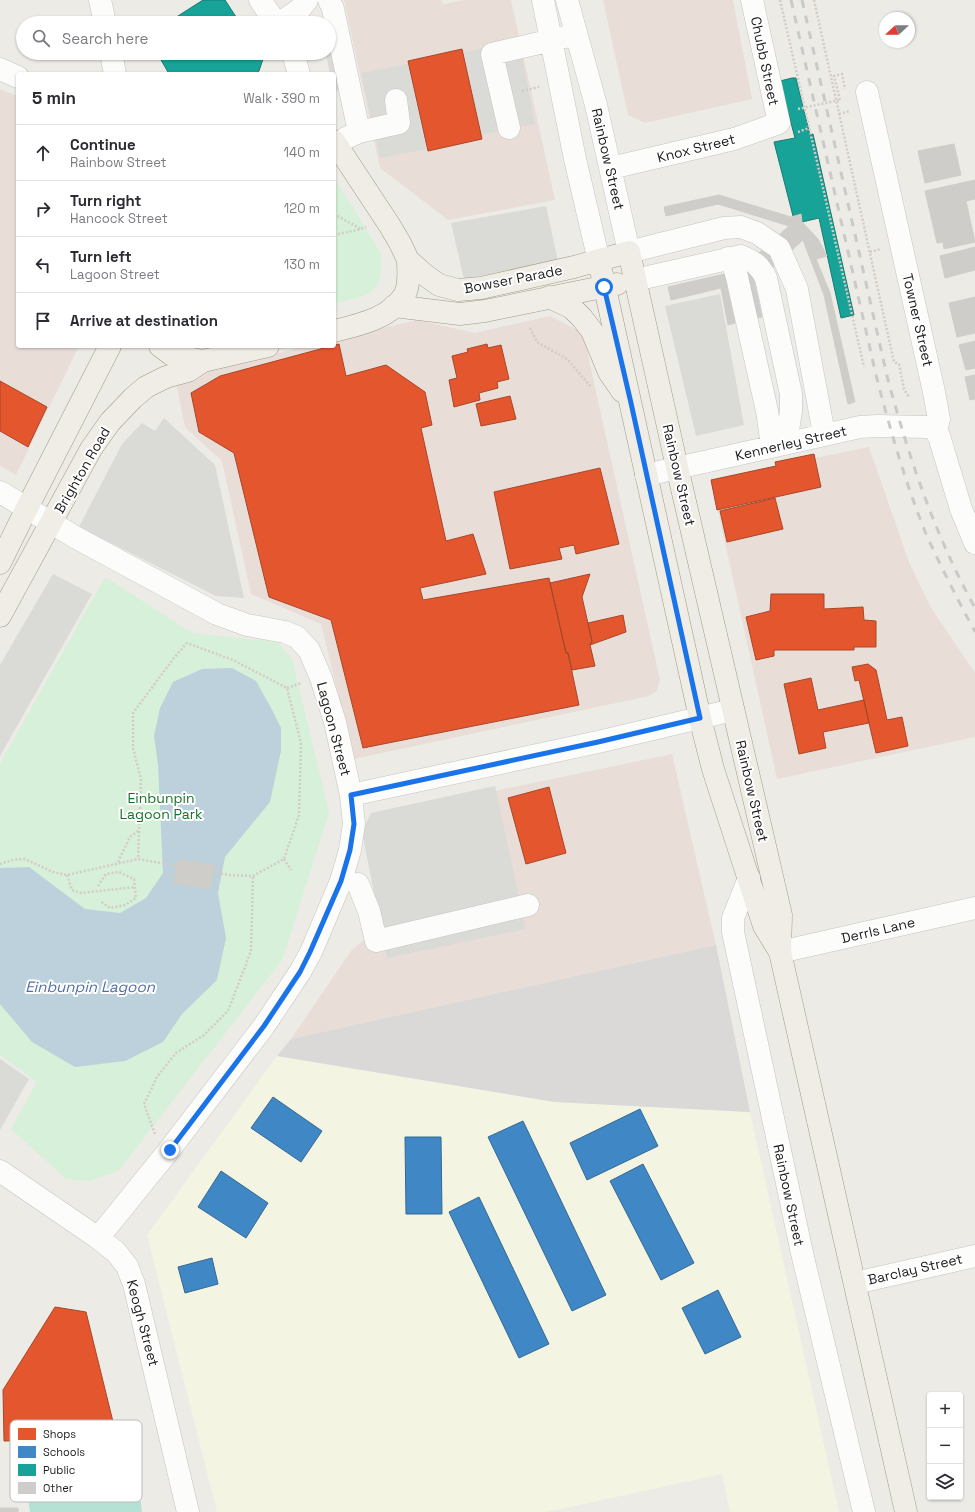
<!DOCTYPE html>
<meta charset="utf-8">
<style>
body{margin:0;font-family:"Space Grotesk",sans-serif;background:#f7f7f7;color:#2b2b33}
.controls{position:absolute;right:12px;bottom:12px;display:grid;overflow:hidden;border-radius:4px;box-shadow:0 1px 3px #0004}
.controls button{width:36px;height:36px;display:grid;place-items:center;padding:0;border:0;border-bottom:1px solid #e1e1e2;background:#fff;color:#2b2b33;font:20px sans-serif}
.compass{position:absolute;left:879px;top:12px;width:36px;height:36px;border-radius:50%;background:#fff;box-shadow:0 1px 3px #0004;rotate:248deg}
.stop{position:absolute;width:12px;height:12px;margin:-9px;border:3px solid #1a73e8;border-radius:50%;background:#fff}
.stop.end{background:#1a73e8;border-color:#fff;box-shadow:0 1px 4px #0008}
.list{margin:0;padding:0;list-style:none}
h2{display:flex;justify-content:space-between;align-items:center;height:52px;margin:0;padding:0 16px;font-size:17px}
h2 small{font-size:13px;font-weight:400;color:#7c7c81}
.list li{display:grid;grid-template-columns:26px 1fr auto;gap:12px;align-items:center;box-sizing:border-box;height:56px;padding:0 16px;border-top:1px solid #e1e1e2}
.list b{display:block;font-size:15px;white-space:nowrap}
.list p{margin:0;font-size:13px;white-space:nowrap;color:#7c7c81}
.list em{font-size:13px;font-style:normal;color:#7c7c81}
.icon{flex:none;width:22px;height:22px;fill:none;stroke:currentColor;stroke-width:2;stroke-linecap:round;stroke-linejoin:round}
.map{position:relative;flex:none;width:975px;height:1512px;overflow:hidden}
.search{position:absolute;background:#fff;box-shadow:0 1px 3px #0004;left:16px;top:16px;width:320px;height:44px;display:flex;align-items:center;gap:10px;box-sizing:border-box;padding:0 14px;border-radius:22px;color:#7c7c81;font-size:15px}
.panel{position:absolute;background:#fff;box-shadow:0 1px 3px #0004;left:16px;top:72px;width:320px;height:276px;border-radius:4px}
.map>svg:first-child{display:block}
.commercial{fill:#e9ddd8}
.education{fill:#f3f4e2}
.religious{fill:#dad9d7}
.park{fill:#d6f0d9}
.pitch{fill:#b5e0d4}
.parking{fill:#dadad7}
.water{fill:#bcd1dc}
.shops{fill:#e4572e;stroke:#a84629}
.schools{fill:#3f88c5;stroke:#356893}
.public{fill:#17a398;stroke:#197b73}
.building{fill:#cecdc9;stroke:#cfcdc8}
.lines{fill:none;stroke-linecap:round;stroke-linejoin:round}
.minor-casing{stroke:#c4c4c2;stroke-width:23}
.major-casing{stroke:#a09b85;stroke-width:23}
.path{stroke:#d5cbc6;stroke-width:2.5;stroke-dasharray:2 2;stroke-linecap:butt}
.minor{stroke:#fcfcfb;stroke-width:22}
.major{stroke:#efede5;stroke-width:22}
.rail{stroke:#cacac9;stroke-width:3;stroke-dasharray:8 8;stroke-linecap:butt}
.path-bridge{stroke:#d5cbc6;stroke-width:2.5;stroke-dasharray:2 2;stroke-linecap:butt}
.route{stroke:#1a73e8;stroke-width:5}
.labels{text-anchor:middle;stroke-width:4;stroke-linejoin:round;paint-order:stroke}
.street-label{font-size:14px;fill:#1d1d1d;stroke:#fff}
.park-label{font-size:14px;fill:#14732a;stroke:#fff}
.water-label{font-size:15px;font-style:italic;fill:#516ea6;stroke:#fff}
.key{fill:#fff;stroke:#bbb;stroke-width:1}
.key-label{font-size:11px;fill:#1d1d1d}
</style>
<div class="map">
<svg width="975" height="1512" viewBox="0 0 975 1512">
<rect width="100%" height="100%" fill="#ecebe6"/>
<path class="commercial" d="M344,0H441L443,4L465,0H511L555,200L448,220L380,168Z
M603,0H733L752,99L645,123L628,115Z
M0,89L18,96V346H79L16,475L0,466Z
M550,316L583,333L660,680L657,691L649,696L354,759L321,624L251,594L222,461L185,427L175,378L308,346H334V340L417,320L475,333Z
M869,447L909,562L930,606L975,673V737L777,779L711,479Z
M672,754L716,945L291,1039L351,951L383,923L380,815Z"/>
<path class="education" d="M277,1056L555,1102L750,1112L839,1512H730L722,1474L547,1512H217L147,1235Z"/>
<path class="religious" d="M716,945L750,1112L555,1102L277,1056L291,1039Z"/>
<path class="park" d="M334,177L380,252C386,294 368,295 334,304Z
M105,577L192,633L277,642L292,659L329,813L282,960L119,1170L90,1181L66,1179L11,1129L37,1082L0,1055V764Z"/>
<path class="pitch" d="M135,1455L142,1512H30L25,1474Z"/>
<path class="parking" d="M329,31L355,87L334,91V74H330L326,53H329Z
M519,41L535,124L481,135L464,52Z
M408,64L426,149L380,158L361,73Z
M546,206L558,261L464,279L451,223Z
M720,294L744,425L696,436L665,306Z
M164,418L215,465L244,598L216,596L79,527L122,444L142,423L155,431Z
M53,574L92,594L0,756V665Z
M495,786L526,929L387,958L362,832L371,813Z
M0,1059L29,1079L0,1130Z"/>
<path class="water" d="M232,668L256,681L270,706L281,728V751L270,802L225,857L218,893L226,938L217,980L182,1014L163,1042L125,1061L75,1067L32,1042L0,1004V868L29,867L85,909L120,913L146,898L163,873L158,765L154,736L160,708L173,682L202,669Z"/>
<path class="shops" d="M462,49L482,139L428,151L408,61Z
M339,344L346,376L386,365L425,392L432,425L421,428L446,541L473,534L486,574L420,588L423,600L549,578L566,653H568L579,705L363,748L331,620L269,597L234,453L199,432L191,393L220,376Z
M487,344L488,348L501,345L509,379L497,382L498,388L479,393L480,400L454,407L449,380L457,378L452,356L468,352L467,349Z
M0,381L47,407L28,447L0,431Z
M510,396L516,419L481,426L476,404Z
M814,454L821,487L717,510L711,480L776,466L775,462Z
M600,468L619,544L576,554L574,545L559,548L562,559L510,569L494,492Z
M775,498L783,529L727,542L720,511Z
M590,574L582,597L592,641L590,645L595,666L572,670L568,653H566L550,583Z
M771,594H824V609L863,607L864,620L876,621V647H854V650H774V656L756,660L746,617L770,611Z
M623,615L626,632L590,645L592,641L588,623Z
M868,664L876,670L887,720L902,717L908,746L876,753L859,680L855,681L852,667Z
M811,678L818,710L864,700L869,723L823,732L826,748L799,754L784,684Z
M549,787L566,853L526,864L508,798Z
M55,1307L86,1312L117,1438L4,1441L3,1390Z"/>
<path class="schools" d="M273,1097L322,1131L301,1162L251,1128Z
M640,1109L658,1146L587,1180L570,1143Z
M523,1121L606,1295L572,1311L488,1137Z
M405,1137H441L442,1214H406Z
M643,1164L694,1263L661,1280L610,1181Z
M221,1171L268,1203L246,1238L198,1207Z
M479,1197L549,1344L519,1358L449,1212Z
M212,1258L218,1284L185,1293L178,1267Z
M718,1290L741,1337L705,1354L682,1308Z"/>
<path class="public" d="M203,0H225L240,23H167Z
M157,53H259L263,59L259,71L255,74H164L168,72Z
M792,78H796L810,135L813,134L854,315L841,318L819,218L802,222L801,214L793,216L774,142L795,138L780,81Z"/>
<path class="building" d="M954,144L961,175L925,183L918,151Z
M975,180V199L966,201L975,242L944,249L943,242L937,243L925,191Z
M719,195L791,217L801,214L802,222L818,239L827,256L816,259L830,293L855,402L848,404L824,295L803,240L772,268L770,266L754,281L762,317L757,318L748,282L727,287L735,323L728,325L721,288L671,300L668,287L746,269L758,254L789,226L718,204L666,216L664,207Z
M975,247V270L945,278L940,256Z
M975,297V333L957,337L949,303Z
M975,341V368L966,370L959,345Z
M975,375V399L970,400L965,377Z
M178,859L214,865L210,889L173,883Z
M0,1508H18V1512H0Z"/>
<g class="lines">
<g class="minor-casing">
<path id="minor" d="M100,0L105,23
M260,0L276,23
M329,0L333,9L359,132
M543,0L575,159L599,261
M567,0L596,105L629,252L724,228L741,227L757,233L779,248L797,289L824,434
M280,23L300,9L307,0
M111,53L115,74
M293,53L299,74
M0,69L18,77
M867,92L934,392L939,419L936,431
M509,128L492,54L565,37
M346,138L359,132L399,123L396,100
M611,168L734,139L779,123L752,0
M728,258L734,267L737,277L767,411L772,446
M635,280L741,256C755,262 759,265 766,278L791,394V411L786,443
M646,475L860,427L877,426L927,427L932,428L939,436L961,509L975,543
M0,492L75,537L217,614L247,625L285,632L297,637L309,650L321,678L335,722L351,795L354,824L350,850L341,881L311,952L300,972L264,1026L170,1149L98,1238
M351,795L598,742L733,710
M749,878L733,918V932L802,1253L864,1512
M358,884L369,911L376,941L528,905
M780,952L975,908
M0,1171L98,1238L116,1252L127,1266L134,1284L188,1512
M855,1283L975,1256"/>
</g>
<g class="major-casing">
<path id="major" d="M334,141L390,226L400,243L408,260L425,275L439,285L458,290L481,288L574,267L629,252L677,467L781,915L780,952L906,1512
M599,261L700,718L713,769L764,926L780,952
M549,297L572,308L582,318L592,331L609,372L622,391
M394,306L460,314L485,311L617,284
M334,331C358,325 392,318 405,294C410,284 408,270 408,260
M160,346L172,355L203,361
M0,563L27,508L110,346
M0,616L91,449L110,422L133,398L146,387L166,377L188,371L203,361L268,346"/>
</g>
<path class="path" d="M780,0L864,367
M814,0L894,362L899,364L904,389L909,397
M522,91L539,87
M840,100L834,76L842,74L845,89
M839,114L850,111
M798,132L809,128
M334,214L361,229
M334,235L361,229L366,227
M870,252L881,249
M530,328L537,342L567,359L591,387
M287,688L301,683
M284,859L291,870
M118,862L130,837L139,830
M0,864L12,860L25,859L53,872L67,875L138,859L229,875L253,876L284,859L299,815L301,743L287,688L233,660L187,643L174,658L133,713V748L141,779L138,859
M67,875L72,890L81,893L135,887
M98,886L106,874L119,872L134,879L136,898L125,905L110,908L100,901
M155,1134L144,1104L157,1077L176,1053L204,1035L228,1011L251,951L253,876"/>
<use href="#minor" class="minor"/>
<use href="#major" class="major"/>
<path class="rail" d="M791,0L876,375C890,429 905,482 926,534C941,567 958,600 975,632
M802,0L887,376C909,458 934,533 975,608"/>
<path class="path-bridge" d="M798,109L840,100"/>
</g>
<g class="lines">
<path class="route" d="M170,1150L264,1026L300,972L310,952L341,881L350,850L354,824L351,795L598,742L700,718L631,403L604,287"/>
</g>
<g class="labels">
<g class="street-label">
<text transform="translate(765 61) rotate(78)" y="5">Chubb Street</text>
<text transform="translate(696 148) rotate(-14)" y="5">Knox Street</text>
<text transform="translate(608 159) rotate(77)" y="5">Rainbow Street</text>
<text transform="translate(513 279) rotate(-11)" y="5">Bowser Parade</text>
<text transform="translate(918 320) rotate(77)" y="5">Towner Street</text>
<text transform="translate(791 443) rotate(-13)" y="5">Kennerley Street</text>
<text transform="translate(82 470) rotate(-60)" y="5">Brighton Road</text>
<text transform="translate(679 475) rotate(77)" y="5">Rainbow Street</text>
<text transform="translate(334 729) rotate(75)" y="5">Lagoon Street</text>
<text transform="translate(752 791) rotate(77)" y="5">Rainbow Street</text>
<text transform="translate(878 930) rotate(-13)" y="5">Derrls Lane</text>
<text transform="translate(789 1195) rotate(78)" y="5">Rainbow Street</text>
<text transform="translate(915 1269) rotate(-13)" y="5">Barclay Street</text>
<text transform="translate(143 1323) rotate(75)" y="5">Keogh Street</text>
</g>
<g class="park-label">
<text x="161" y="803">Einbunpin<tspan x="161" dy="16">Lagoon Park</tspan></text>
</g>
<g class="water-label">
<text x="90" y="992">Einbunpin Lagoon</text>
</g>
</g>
<rect x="10" y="1420" width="132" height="82" rx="6" class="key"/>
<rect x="18" y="1428" width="18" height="12" fill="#e4572e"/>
<rect x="18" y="1446" width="18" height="12" fill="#3f88c5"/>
<rect x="18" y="1464" width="18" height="12" fill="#17a398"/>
<rect x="18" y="1482" width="18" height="12" fill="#cecdc9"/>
<g class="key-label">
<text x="43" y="1438">Shops</text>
<text x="43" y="1456">Schools</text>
<text x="43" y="1474">Public</text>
<text x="43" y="1492">Other</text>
</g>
</svg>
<div class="controls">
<button>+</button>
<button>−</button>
<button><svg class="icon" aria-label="layers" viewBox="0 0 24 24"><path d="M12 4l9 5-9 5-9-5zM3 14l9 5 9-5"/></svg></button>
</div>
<svg class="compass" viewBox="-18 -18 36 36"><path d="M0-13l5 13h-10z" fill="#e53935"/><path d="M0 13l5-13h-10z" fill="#7c7c81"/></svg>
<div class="stop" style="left:604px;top:287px"></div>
<div class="stop end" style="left:170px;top:1150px"></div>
<div class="search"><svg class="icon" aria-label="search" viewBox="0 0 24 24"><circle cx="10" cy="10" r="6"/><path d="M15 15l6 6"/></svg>Search here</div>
<section class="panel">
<h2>5 min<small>Walk · 390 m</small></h2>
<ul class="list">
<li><svg class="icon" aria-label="ahead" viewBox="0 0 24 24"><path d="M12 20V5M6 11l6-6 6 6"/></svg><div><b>Continue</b><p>Rainbow Street</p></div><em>140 m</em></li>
<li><svg class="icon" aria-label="right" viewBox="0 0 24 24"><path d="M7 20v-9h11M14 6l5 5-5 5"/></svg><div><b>Turn right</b><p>Hancock Street</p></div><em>120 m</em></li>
<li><svg class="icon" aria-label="left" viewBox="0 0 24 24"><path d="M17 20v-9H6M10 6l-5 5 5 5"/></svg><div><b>Turn left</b><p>Lagoon Street</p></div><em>130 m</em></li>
<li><svg class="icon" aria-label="arrive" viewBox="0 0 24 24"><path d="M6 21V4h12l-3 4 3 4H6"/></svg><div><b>Arrive at destination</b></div></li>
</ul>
</section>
</div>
